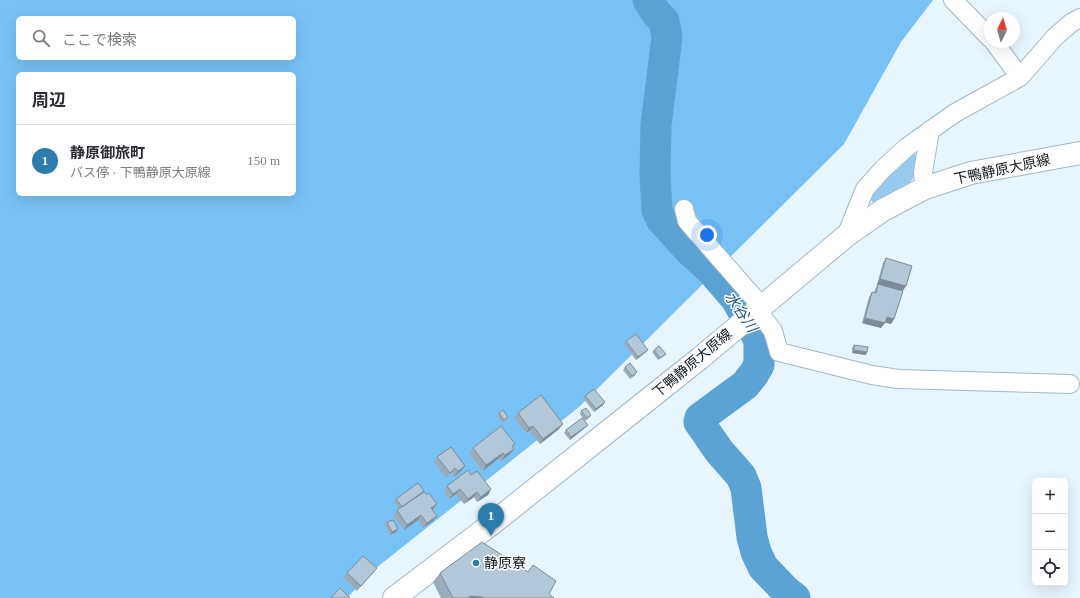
<!DOCTYPE html>
<html lang="ja">
<meta charset="utf-8">
<style>
body{margin:0;font-family:"Times New Roman","Noto Sans JP",serif;background:#f7f7f7;color:#2b2b33}
.controls{position:absolute;right:12px;bottom:12px;display:grid;overflow:hidden;border-radius:6px;box-shadow:0 4px 16px #0002}
.controls button{width:36px;height:36px;display:grid;place-items:center;padding:0;border:0;border-bottom:1px solid #e1e1e2;background:#fff;color:#2b2b33;font:20px sans-serif}
.compass{position:absolute;left:984px;top:12px;width:36px;height:36px;border-radius:50%;background:#fff;box-shadow:0 4px 16px #0002;rotate:5deg}
.you{position:absolute;left:707px;top:235px;width:14px;height:14px;margin:-10px;border:3px solid #fff;border-radius:50%;background:#1a73e8;box-shadow:0 0 0 6px #1a73e833}
.badge{display:grid;place-items:center;width:26px;height:26px;border-radius:50%;background:#2d7cae;color:#fff;font-size:13px;font-weight:700}
.pin{position:absolute;translate:-50% -33px;filter:drop-shadow(0 1px 2px #0008)}
.pin::after{content:'';position:absolute;top:21px;width:14px;height:12px;background:inherit;clip-path:polygon(0 0,100% 0,50% 100%)}
.list{margin:0;padding:0;list-style:none}
h2{display:flex;justify-content:space-between;align-items:center;height:52px;margin:0;padding:0 16px;font-size:17px}
h2 small{font-size:13px;font-weight:400;color:#7c7c81}
.list li{display:grid;grid-template-columns:26px 1fr auto;gap:12px;align-items:center;box-sizing:border-box;height:72px;padding:0 16px;border-top:1px solid #e1e1e2}
.list b{display:block;font-size:15px;white-space:nowrap}
.list p{margin:0;font-size:13px;white-space:nowrap;color:#7c7c81}
.list em{font-size:13px;font-style:normal;color:#7c7c81}
.icon{flex:none;width:22px;height:22px;fill:none;stroke:currentColor;stroke-width:2;stroke-linecap:round;stroke-linejoin:round}
.map{position:relative;flex:none;width:1080px;height:598px;overflow:hidden}
.search{position:absolute;background:#fff;box-shadow:0 4px 16px #0002;left:16px;top:16px;width:280px;height:44px;display:flex;align-items:center;gap:10px;box-sizing:border-box;padding:0 14px;border-radius:6px;color:#7c7c81;font-size:15px}
.panel{position:absolute;background:#fff;box-shadow:0 4px 16px #0002;left:16px;top:72px;width:280px;height:124px;border-radius:6px}
.map>svg:first-child{display:block}
.green{fill:#97caef}
.forest{fill:#78c1f5;fill-rule:evenodd}
.lines{fill:none;stroke-linecap:round;stroke-linejoin:round}
.river{stroke:#5aa3d4;stroke-width:31}
.minor-casing{stroke:#a3b8c8;stroke-width:20}
.major-casing{stroke:#a3b8c8;stroke-width:24}
.minor{stroke:#fff;stroke-width:18}
.major{stroke:#fff;stroke-width:22}
.wall{fill:#99acbb}
.shaded-wall{fill:#7d8c98}
.building{fill:#b2c8d9;stroke:#7d8c98}
.poi-dot{fill:#2d7cae;stroke:#fff;stroke-width:1.5}
.labels{text-anchor:middle;stroke-width:3;stroke-linejoin:round;paint-order:stroke}
.street-label{font-size:14px;fill:#0e151b;stroke:#fff}
.poi-label{font-size:14px;fill:#0e151b;stroke:#fff;text-anchor:start}
.water-label{font-size:15px;font-style:italic;fill:#23597b;stroke:#fff}
</style>
<div class="map">
<svg width="1080" height="598" viewBox="0 0 1080 598">
<rect width="100%" height="100%" fill="#e7f5ff"/>
<path class="green" d="M911,153L915,154C918,159 915,160 914,166C913,173 916,177 910,182L876,202H873L870,199L871,195Z"/>
<path class="forest" d="M0,0H933L901,42L844,144L579,407L371,572L347,598H0ZM18,18H294V58H18ZM18,74H294V194H18Z"/>
<g class="lines">
<path class="river" d="M648,0L656,13L664,21L667,37L656,125L655,175L657,210L661,219L672,231L689,250L711,270L736,299L759,340V365L753,375L745,385L700,418L699,422L719,451L741,476L746,488L752,537L756,552L763,567L786,591L795,598"/>
<g class="minor-casing">
<path id="minor" d="M953,0L990,38
M994,42L1020,77
M925,188L923,173L930,130
M684,209L687,221L762,307
M846,236L865,189L883,169L907,147L955,113L1020,77L1055,37L1071,23L1080,18
M757,310L773,331L779,352L872,375L898,379L1070,384"/>
</g>
<g class="major-casing">
<path id="major" d="M394,598L489,526L635,410L699,359L846,236L883,210L925,188L971,173L1080,153"/>
</g>
<use href="#minor" class="minor"/>
<use href="#major" class="major"/>
</g>
<path class="wall" d="M886,258L906,286L902,291L894,319L891,324L885,322L881,328L862,323L869,297L872,292L874,293L875,289L878,285L877,284L883,263Z
M626,341L648,350L646,352L636,360L624,344Z
M854,345L867,352L866,355L852,353V348Z
M654,350L666,354L664,356L658,360L652,352Z
M625,367L636,375L630,379L623,370Z
M585,396L605,402L603,405L594,412L583,398Z
M581,411L591,415L590,417L585,421L586,427L570,440L564,433L566,430L584,420L580,414Z
M499,413L508,417L506,420L502,423L497,416Z
M518,413L559,429L540,444L529,431L526,433L514,418Z
M513,447L510,454L501,461L499,458L483,471L469,453L473,448Z
M437,457L461,471L454,477L451,473L446,478L434,462Z
M471,475L491,489L488,495L477,502L474,497L464,504L456,494L449,499L444,491L447,486Z
M427,495L437,504L433,510V521L423,528L418,520L404,530L393,515L397,510L399,509L394,502L396,499Z
M387,522L398,529L396,532L390,535L385,525Z
M377,568L373,573L357,591L343,578L347,573Z
M440,573L549,594L554,598H441L433,582Z"/>
<path class="shaded-wall" d="M880,279L906,286L902,292L877,284Z
M887,317L894,319L891,324L883,322Z
M865,318L885,323L881,328L862,323Z
M648,350L646,352L636,360L638,357Z
M854,350L867,352L866,355L852,353Z
M605,402L603,405L594,412L596,409Z
M563,424L559,429L540,444L543,439Z
M588,425L586,427L570,440L571,437Z
M533,426L529,431L526,433L529,428Z
M514,449L510,454L501,461L505,455Z
M503,453L499,458L483,471L486,465Z
M465,466L461,471L454,477L458,471Z
M460,489L456,494L449,499L453,494Z
M491,489L488,495L477,502L481,497Z
M477,492L474,497L464,504L468,499Z
M437,504L433,509L428,513L431,508Z
M421,515L418,520L404,530L407,525Z
M437,516L433,521L423,528L427,523Z
M398,529L396,532L390,535L392,532Z
M472,596L482,597V598H467Z"/>
<path class="building" d="M886,258L912,266L906,286L880,279Z
M878,284L903,291L894,319L887,317L885,323L865,318L872,292L876,293Z
M636,334L648,350L638,357L626,341Z
M854,345L868,347L867,352L854,350Z
M659,346L666,354L660,358L654,350Z
M630,363L637,372L632,376L625,367Z
M594,389L605,402L596,409L585,396Z
M541,395L563,424L543,439L533,426L529,428L518,413Z
M586,408L591,415L587,418L581,411Z
M503,410L508,417L504,420L499,413Z
M582,418L588,425L571,437L566,430Z
M501,426L515,444L512,446L514,449L505,455L503,453L486,465L473,448Z
M451,447L465,466L458,471L455,468L450,473L437,457Z
M468,470L471,475L477,471L491,489L481,497L477,492L468,499L460,489L453,494L447,486Z
M418,483L424,491L402,507L396,499Z
M424,492L427,495L429,493L437,504L431,508L437,516L427,523L421,515L407,525L397,510Z
M393,520L398,529L392,532L387,522Z
M482,542L528,572L533,565L556,581L549,594L554,598H484L482,597L472,596L467,598H453L440,573Z
M363,556L377,568L361,586L347,573Z
M340,588L350,598H331Z"/>
<circle class="poi-dot" cx="476" cy="563" r="4"/>
<g class="labels">
<g class="street-label">
<text transform="translate(1002 169) rotate(-12)" y="5">下鴨静原大原線</text>
<text transform="translate(692 363) rotate(-40)" y="5">下鴨静原大原線</text>
</g>
<g class="poi-label">
<text x="484" y="568">静原寮</text>
</g>
<g class="water-label">
<text transform="translate(741 312) rotate(56)" y="5">水谷川</text>
</g>
</g>
</svg>
<div class="controls">
<button>+</button>
<button>−</button>
<button><svg class="icon" aria-label="locate" viewBox="0 0 24 24"><circle cx="12" cy="12" r="6"/><path d="M12 2v4M12 18v4M2 12h4M18 12h4"/></svg></button>
</div>
<svg class="compass" viewBox="-18 -18 36 36"><path d="M0-13l5 13h-10z" fill="#e53935"/><path d="M0 13l5-13h-10z" fill="#7c7c81"/></svg>
<div class="you"></div>
<div class="pin badge" style="left:491px;top:536px">1</div>
<div class="search"><svg class="icon" aria-label="search" viewBox="0 0 24 24"><circle cx="10" cy="10" r="6"/><path d="M15 15l6 6"/></svg>ここで検索</div>
<section class="panel">
<h2>周辺<small></small></h2>
<ul class="list">
<li><span class="badge">1</span><div><b>静原御旅町</b><p>バス停 · 下鴨静原大原線</p></div><em>150 m</em></li>
</ul>
</section>
</div>
